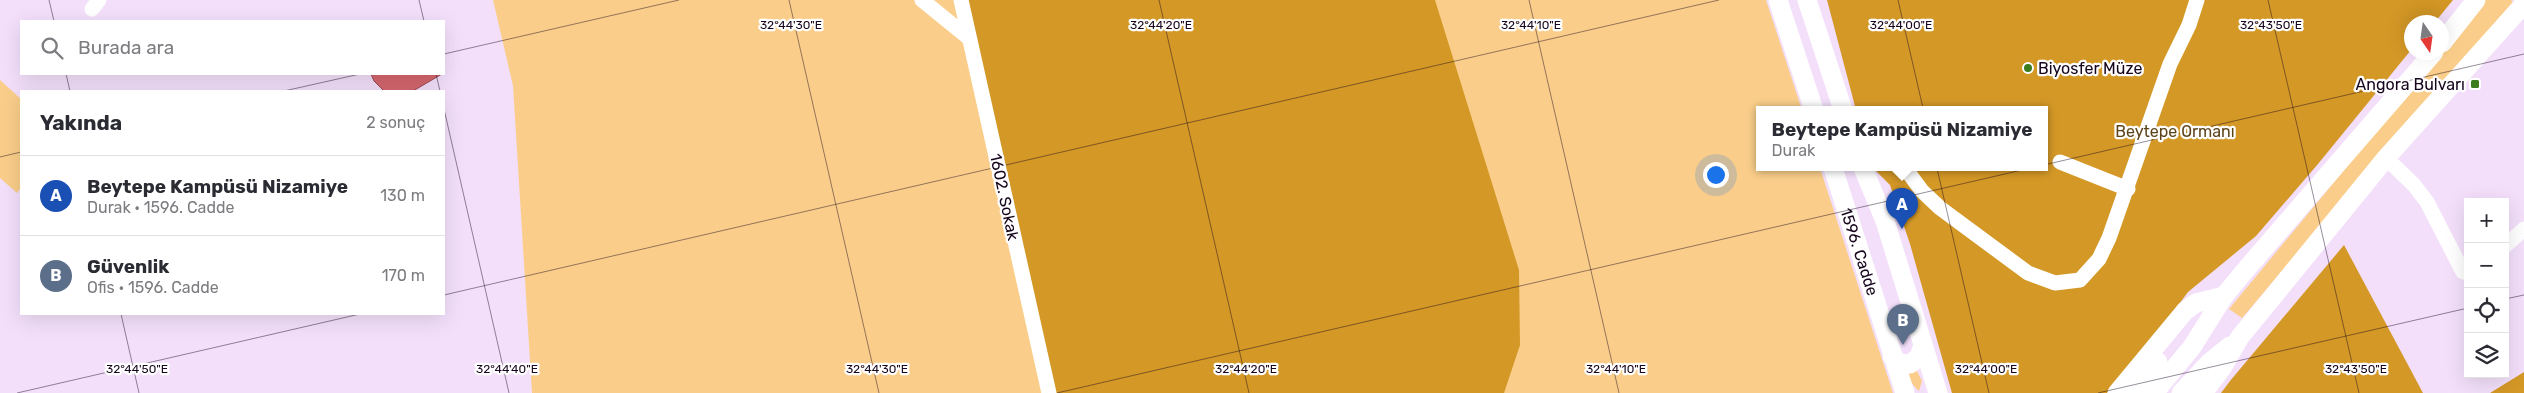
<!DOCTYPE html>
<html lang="tr">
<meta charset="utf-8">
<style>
body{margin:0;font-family:Rubik,sans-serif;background:#f7f7f7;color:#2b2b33}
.controls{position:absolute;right:15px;bottom:15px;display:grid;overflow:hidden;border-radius:0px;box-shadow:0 5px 20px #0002}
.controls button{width:45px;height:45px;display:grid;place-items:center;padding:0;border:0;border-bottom:1px solid #e1e1e2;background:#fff;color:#2b2b33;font:25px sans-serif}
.compass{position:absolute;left:2404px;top:15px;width:45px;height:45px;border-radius:50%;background:#fff;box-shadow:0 5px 20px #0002;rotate:167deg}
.you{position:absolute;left:1715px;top:174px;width:18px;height:18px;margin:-12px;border:4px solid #fff;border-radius:50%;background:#1a73e8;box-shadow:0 0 0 8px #1a73e833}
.badge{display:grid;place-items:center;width:32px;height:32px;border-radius:50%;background:#db2777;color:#fff;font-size:16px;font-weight:700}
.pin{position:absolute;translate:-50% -41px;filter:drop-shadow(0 1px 2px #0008)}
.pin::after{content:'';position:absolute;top:26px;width:18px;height:15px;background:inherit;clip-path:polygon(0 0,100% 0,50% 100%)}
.popup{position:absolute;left:1756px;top:106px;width:292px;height:65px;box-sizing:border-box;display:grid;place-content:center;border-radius:0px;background:#fff;filter:drop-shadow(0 1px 4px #0005);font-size:16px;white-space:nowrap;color:#7c7c81}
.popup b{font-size:19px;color:#2b2b33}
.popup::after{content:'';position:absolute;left:50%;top:100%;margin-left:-10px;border:10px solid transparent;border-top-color:#fff}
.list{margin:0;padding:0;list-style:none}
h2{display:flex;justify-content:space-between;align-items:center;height:65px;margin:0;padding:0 20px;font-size:21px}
h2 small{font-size:16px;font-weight:400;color:#7c7c81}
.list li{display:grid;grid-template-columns:32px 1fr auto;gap:15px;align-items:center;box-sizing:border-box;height:80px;padding:0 20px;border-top:1px solid #e1e1e2}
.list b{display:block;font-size:19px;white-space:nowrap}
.list p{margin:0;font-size:16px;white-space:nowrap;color:#7c7c81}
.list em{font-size:16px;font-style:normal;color:#7c7c81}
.icon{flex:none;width:28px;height:28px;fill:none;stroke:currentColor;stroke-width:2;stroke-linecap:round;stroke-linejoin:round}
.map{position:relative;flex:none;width:2524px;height:393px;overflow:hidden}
.search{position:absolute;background:#fff;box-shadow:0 5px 20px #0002;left:20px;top:20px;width:425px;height:55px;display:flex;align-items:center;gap:12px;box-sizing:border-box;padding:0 18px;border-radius:0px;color:#7c7c81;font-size:19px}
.panel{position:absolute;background:#fff;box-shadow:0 5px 20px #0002;left:20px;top:90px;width:425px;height:225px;border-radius:0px}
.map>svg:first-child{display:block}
.green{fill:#face8a}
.forest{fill:#d49826}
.water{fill:#d5676e;stroke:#9c4a55}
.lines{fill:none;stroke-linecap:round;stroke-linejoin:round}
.minor{stroke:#fff;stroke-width:15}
.major{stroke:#fff;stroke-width:19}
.ticks{fill:none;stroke:#16051c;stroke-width:1;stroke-opacity:0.45}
.poi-dot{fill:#3b7c1c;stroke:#fff;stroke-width:2}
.labels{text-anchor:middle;stroke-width:4.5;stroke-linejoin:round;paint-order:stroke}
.poi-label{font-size:16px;fill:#16051c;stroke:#fff;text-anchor:start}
.park-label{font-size:16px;fill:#5c4318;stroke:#fff}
.street-label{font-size:16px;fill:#16051c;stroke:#fff}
.ticks-label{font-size:12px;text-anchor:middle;fill:#16051c;stroke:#fff;stroke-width:4.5;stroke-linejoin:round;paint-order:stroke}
</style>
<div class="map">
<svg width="2524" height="393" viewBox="0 0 2524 393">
<rect width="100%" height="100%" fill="#f3dffa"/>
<path class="green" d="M493,0H1766L1802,110H1760V168H1820L1893,393H532L513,86Z
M2485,0H2511L2513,2L2242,318L2229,309Z
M0,80L21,99V188L17,193L0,178Z
M1916,369L1922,381L1919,391C1914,386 1907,380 1909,371Z"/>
<path class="forest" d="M968,0H1435L1519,270L1520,345L1504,393H1053Z
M1827,0H2453L2435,22H2412L2411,50L2318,164L2256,236L2188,292L2130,370L2107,393H1952L1910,244L1890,185L1873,168H2044V110H1856Z
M2344,245L2423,393H2221L2230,381Z
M2524,372V393H2490Z"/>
<path class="water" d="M371,74H442L413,91H384L374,81Z"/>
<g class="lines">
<path class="minor" d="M922,0L970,39
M961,0L1049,393
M92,9L99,0
M2386,158L2414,185L2427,202L2463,272L2468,273
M2060,162L2128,189
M1905,168L1922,191L1940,208L2028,273L2055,283L2080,280L2099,259L2109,238L2170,64L2189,25L2197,0
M2505,246L2524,229"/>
<g class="major">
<path d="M1778,0L1814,110"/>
<path d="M1807,0L1843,110"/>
<path d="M2442,43L2476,0"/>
<path id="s1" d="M1833,168L1905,393"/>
<path d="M1863,168L1885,221L1938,393"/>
<path d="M1892,356L1899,363L1910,364L1919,357L1923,345"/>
<path d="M2117,393L2185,311L2196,303L2224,296"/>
<path d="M2134,393L2158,362"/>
<path d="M2154,393L2192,347L2224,296L2248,267L2434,52"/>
<path d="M2181,393L2209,363L2230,346"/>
<path d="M2203,393L2222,368L2240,337L2386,158L2524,4"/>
</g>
</g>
<path class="ticks" d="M49,0L54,21M419,0L424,21M789,0L879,393M1159,0L1249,393M1529,0L1619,393M1898,0L1989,393M2268,0L2359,393M444,54L679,0M66,74L70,91M436,74L440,91M284,91L360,74M444,109L509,393M0,157L21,152M444,295L1719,0M2505,299L2524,295M121,314L139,393M17,393L360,314M1057,393L2524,54M2098,393L2468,308"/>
<g class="poi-dot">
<circle cx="2028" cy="68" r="5"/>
<rect x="2470" y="79" width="10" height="10" rx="2.5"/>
</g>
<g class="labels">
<g class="poi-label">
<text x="2038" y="74">Biyosfer Müze</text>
<text x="2465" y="90" text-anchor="end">Angora Bulvarı</text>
</g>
<g class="park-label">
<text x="2175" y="137">Beytepe Ormanı</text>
</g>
<g class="street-label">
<text transform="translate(1005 197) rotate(78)" y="6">1602. Sokak</text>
<text dy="6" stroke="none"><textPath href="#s1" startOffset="88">1596. Cadde</textPath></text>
</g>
</g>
<g class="ticks-label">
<text x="791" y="29">32°44'30"E</text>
<text x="1161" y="29">32°44'20"E</text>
<text x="1531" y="29">32°44'10"E</text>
<text x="1901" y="29">32°44'00"E</text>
<text x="2271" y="29">32°43'50"E</text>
<text x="137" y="373">32°44'50"E</text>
<text x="507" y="373">32°44'40"E</text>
<text x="877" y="373">32°44'30"E</text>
<text x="1246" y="373">32°44'20"E</text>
<text x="1616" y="373">32°44'10"E</text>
<text x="1986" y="373">32°44'00"E</text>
<text x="2356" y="373">32°43'50"E</text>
</g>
</svg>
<div class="controls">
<button>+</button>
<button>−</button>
<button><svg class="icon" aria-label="locate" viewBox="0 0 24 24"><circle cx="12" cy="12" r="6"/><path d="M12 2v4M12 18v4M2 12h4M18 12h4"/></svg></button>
<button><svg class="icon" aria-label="layers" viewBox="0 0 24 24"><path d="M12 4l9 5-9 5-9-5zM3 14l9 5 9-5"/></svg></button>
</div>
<svg class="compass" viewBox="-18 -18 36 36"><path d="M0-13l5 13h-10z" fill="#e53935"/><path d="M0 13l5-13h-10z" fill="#7c7c81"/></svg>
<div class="you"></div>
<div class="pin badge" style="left:1902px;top:229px;background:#1a4fb4">A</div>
<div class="popup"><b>Beytepe Kampüsü Nizamiye</b>Durak</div>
<div class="pin badge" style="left:1903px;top:345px;background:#5c6f8a">B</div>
<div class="search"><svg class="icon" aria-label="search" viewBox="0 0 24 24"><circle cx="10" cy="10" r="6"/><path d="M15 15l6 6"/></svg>Burada ara</div>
<section class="panel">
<h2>Yakında<small>2 sonuç</small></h2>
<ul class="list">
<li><span class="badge" style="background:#1a4fb4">A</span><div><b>Beytepe Kampüsü Nizamiye</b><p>Durak · 1596. Cadde</p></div><em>130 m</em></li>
<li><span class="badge" style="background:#5c6f8a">B</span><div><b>Güvenlik</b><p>Ofis · 1596. Cadde</p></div><em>170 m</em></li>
</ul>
</section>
</div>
